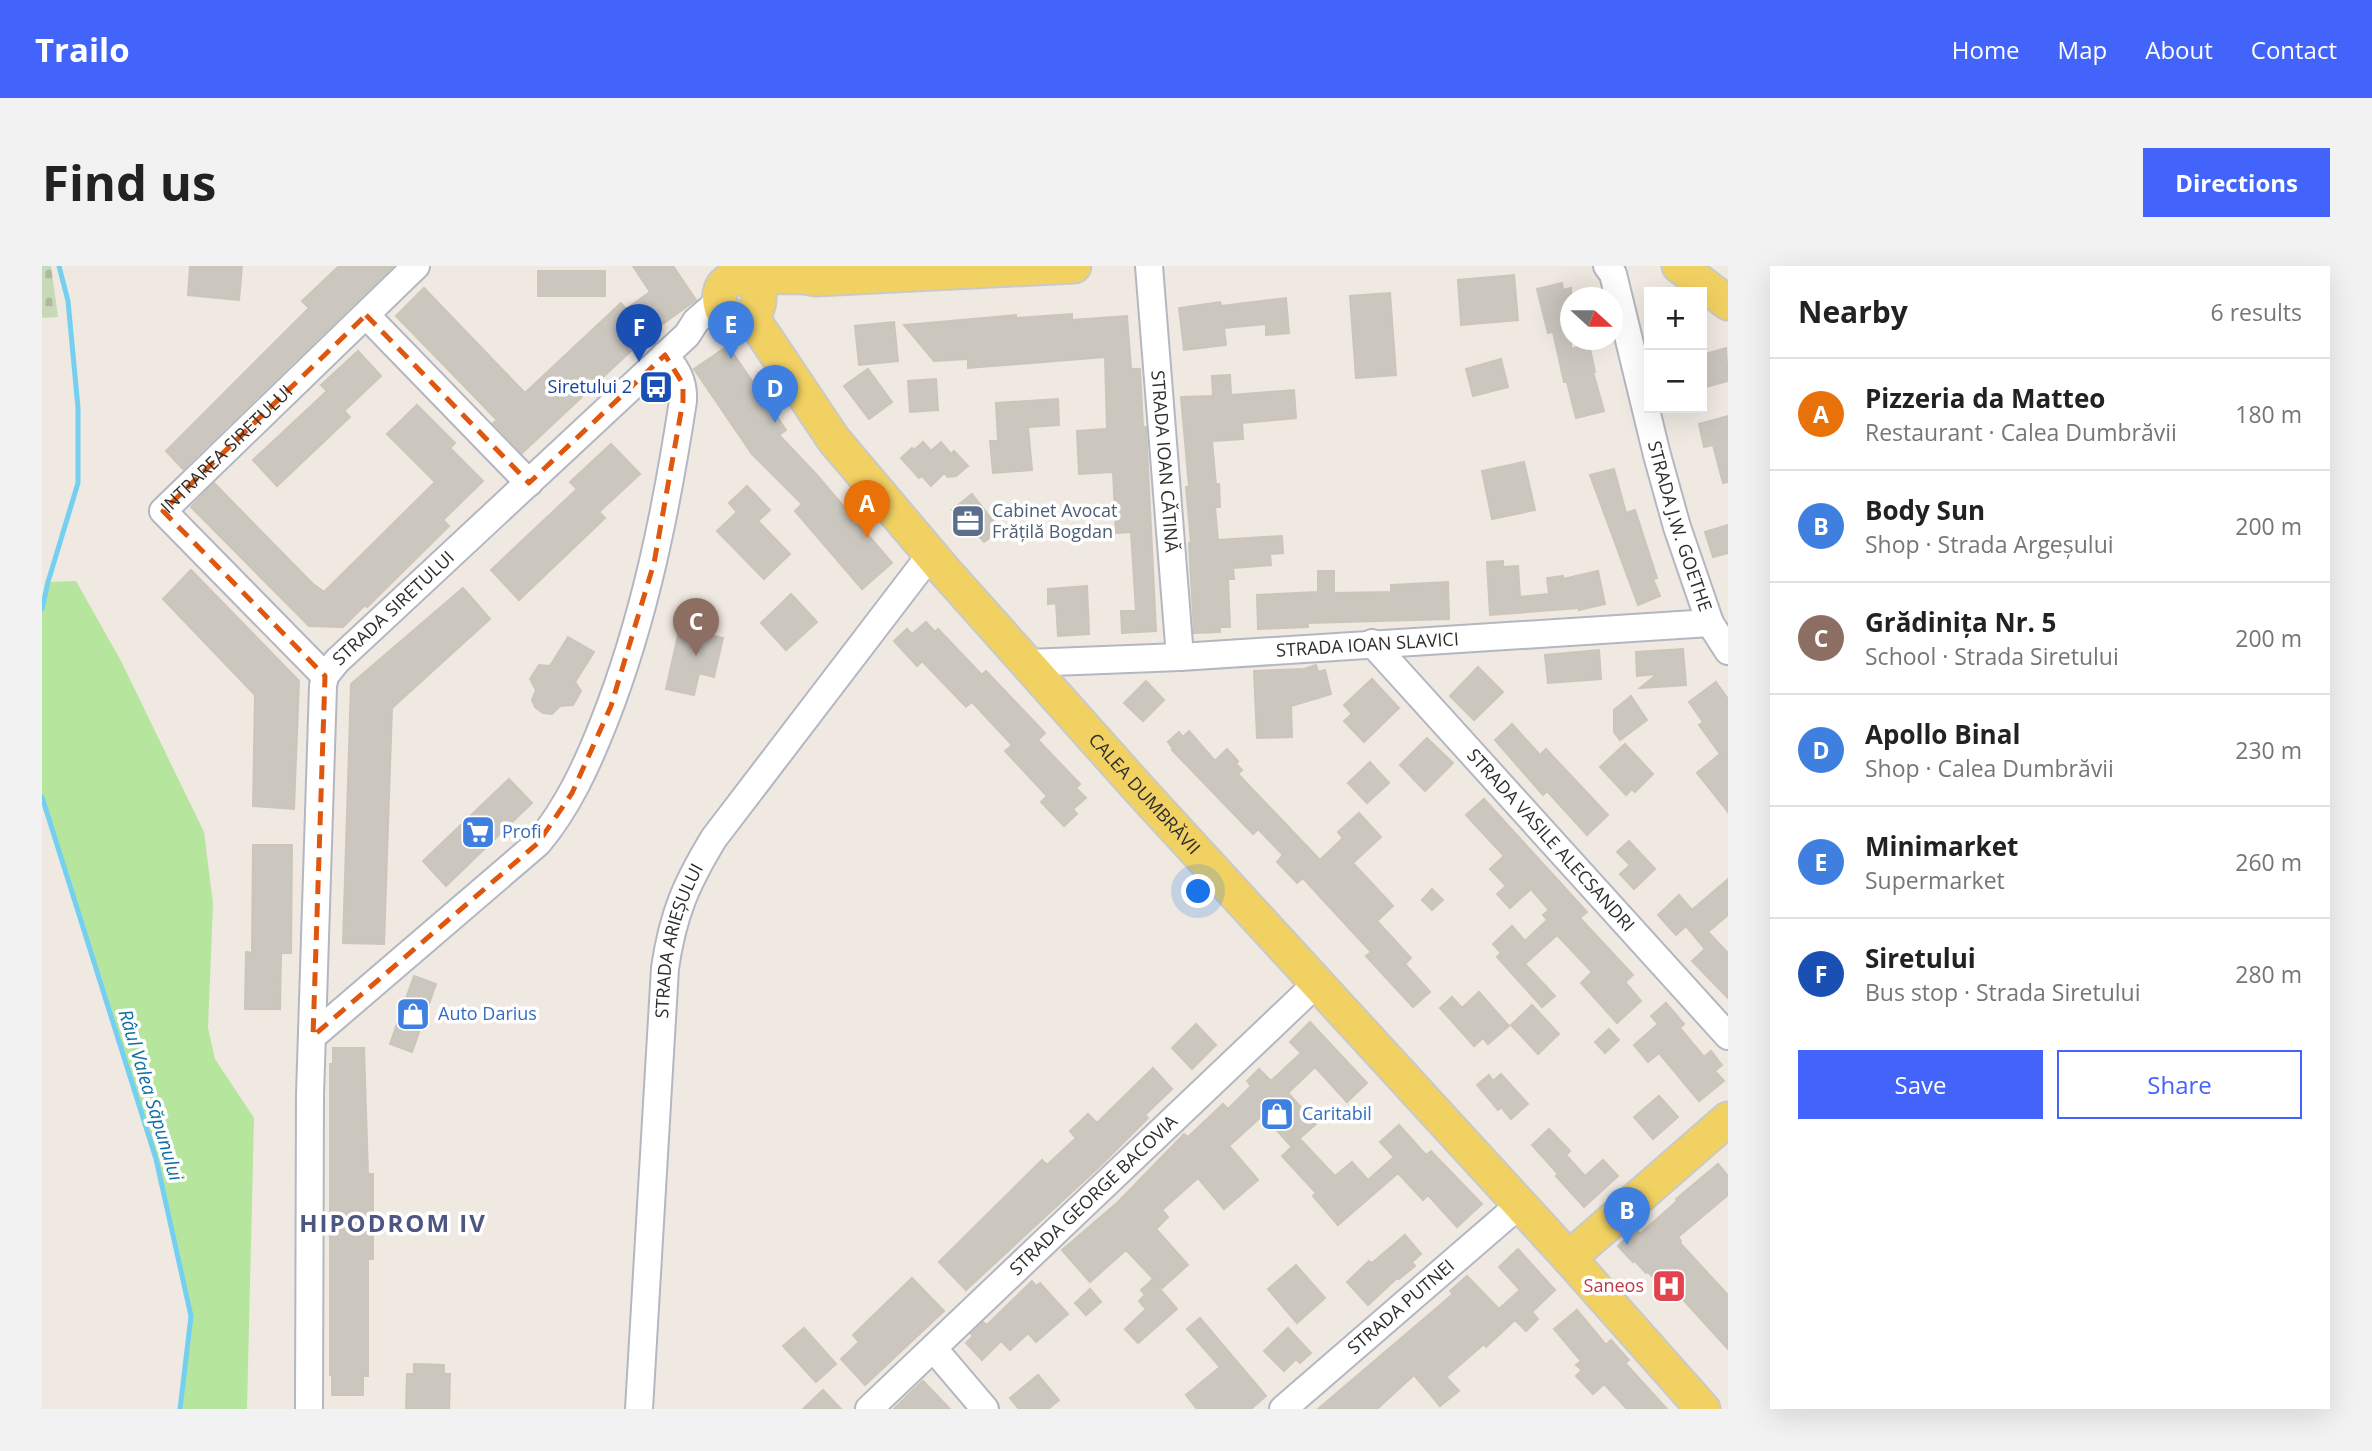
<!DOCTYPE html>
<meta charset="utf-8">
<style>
body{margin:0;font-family:"Open Sans",sans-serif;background:#f2f2f2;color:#222}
.controls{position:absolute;right:21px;top:21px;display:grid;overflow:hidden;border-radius:0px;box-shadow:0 7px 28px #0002}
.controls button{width:63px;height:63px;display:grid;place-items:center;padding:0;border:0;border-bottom:2px solid #e0e0e0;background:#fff;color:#222;font:35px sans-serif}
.compass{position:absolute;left:1518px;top:21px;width:63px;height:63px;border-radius:50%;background:#fff;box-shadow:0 7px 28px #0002;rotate:111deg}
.you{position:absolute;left:1157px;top:626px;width:24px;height:24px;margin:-18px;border:5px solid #fff;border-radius:50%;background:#1a73e8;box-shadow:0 0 0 10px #1a73e833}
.badge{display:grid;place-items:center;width:46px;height:46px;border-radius:50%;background:#4264fb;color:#fff;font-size:23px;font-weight:700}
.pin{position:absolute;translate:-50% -58px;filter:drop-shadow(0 2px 4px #0008)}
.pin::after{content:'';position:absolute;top:37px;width:24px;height:21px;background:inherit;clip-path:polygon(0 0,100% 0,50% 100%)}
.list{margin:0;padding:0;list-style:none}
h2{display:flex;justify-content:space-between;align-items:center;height:91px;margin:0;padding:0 28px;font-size:30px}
h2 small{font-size:23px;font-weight:400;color:#767676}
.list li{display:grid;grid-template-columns:46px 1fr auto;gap:21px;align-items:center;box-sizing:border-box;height:112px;padding:0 28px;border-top:2px solid #e0e0e0}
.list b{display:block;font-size:26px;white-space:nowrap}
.list p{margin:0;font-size:23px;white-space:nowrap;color:#767676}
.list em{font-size:23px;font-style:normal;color:#767676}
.actions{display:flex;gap:14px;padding:21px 28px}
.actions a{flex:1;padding:16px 0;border:2px solid #4264fb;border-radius:0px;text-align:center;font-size:24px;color:#4264fb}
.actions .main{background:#4264fb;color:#fff}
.map{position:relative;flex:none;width:1686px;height:1143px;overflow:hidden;border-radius:0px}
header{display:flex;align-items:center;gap:42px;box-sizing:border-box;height:98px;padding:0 35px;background:#4264fb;color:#fff}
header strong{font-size:33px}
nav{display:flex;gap:38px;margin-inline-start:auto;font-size:24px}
.intro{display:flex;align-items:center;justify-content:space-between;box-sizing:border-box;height:168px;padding:0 42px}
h1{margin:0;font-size:49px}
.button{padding:18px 32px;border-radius:0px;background:#4264fb;color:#fff;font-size:24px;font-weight:700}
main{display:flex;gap:42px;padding:0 42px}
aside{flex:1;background:#fff;border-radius:0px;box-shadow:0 7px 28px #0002}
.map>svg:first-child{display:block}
.green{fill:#b6e59e}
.cemetery{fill:url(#cemetery-stones)}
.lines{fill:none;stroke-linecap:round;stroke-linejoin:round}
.stream{stroke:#75cff0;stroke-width:5}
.building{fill:#cbc7bf;stroke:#cbc5ba;stroke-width:2}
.minor-casing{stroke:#b4b7c1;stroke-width:30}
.major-casing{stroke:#c9c9c9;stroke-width:37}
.minor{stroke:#fff;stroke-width:26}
.major{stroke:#f2d163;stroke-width:33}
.marked{fill:none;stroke:#df570e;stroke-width:5;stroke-dasharray:14 9;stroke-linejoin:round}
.labels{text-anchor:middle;stroke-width:7;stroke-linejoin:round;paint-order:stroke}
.transit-label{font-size:18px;fill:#164399;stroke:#fff;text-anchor:end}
.street-label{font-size:18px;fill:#2e2e2e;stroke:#fff}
.service-label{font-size:18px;fill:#4e5e75;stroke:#fff;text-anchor:start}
.shop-label{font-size:18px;fill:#366cbe;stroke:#fff;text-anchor:start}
.health-label{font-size:18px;fill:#be3a42;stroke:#fff;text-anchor:end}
.water-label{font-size:19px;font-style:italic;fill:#0d6fa3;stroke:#fff}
.district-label{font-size:24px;font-weight:bold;letter-spacing:2px;fill:#4d5680;stroke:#fff}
</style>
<header>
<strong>Trailo</strong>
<nav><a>Home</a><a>Map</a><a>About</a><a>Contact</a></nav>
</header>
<div class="intro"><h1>Find us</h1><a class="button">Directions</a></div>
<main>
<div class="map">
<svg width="1686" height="1143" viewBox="0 0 1686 1143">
<defs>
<pattern id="cemetery-stones" width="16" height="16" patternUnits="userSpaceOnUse" patternTransform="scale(1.75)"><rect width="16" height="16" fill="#c8d9b8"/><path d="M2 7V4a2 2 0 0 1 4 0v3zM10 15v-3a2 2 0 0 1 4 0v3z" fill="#acbb9e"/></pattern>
</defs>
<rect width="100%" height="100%" fill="#efe9e1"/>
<path class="green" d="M34,315L79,395L162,566L171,638L166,762L173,793L212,852L205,1143H138L149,1050L114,893L0,531V343L6,316Z"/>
<path class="cemetery" d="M0,0H9L16,51L0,52Z"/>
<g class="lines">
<path class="stream" d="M0,343L6,316L36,217V142L26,35L17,0
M0,531L114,893L149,1050L138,1143"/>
</g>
<path class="building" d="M148,0H200L197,34L146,29Z
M297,0H351L141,203L124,185L267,42L260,35Z
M591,0H631L654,34L608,67L480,187L451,157L455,154L354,50L382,22L483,127L579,37L584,43L608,26Z
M496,5H563V30H496Z
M1472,9L1476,54L1419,59L1416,14Z
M1520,17L1521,24L1529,22V83L1547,78L1553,106H1551L1562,145L1534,152L1525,116H1522L1511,66L1506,67L1495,23Z
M1348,27L1354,109L1314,112L1308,30Z
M1244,32L1247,67L1224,69V58L1182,62L1184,79L1142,84L1137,42L1178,36L1179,40Z
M1030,48V54L1085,50L1089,103H1098L1101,161H1104L1114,365L1080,367L1079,345H1094L1089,266L1074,267L1071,206L1037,208L1035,165L1065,163L1063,91L926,102V93L892,95L862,59L974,49V52Z
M852,56L856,95L817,99L813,60Z
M686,80L744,164L737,169L774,208L850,297L820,323L753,245L760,238L710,188L652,103Z
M1684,82L1686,115L1660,122V89Z
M316,85L339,110L302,145L308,151L235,220L211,194L285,125L279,119Z
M1459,93L1466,121L1431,130L1424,103Z
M826,103L850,136L827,153L802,120Z
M1188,109L1189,129L1252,124L1254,152L1200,157L1201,173L1170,175L1174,219L1177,218L1178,241H1173L1176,274L1240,270L1241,287L1228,288L1229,299L1191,302L1192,313H1186L1188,361H1178V366L1152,367L1147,277H1149L1144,221H1147L1139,131L1171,130L1170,110Z
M894,113L896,144L868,146L866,115Z
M1016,133L1017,159L986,161L990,204L951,207L948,175H956L954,137Z
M375,139L413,177L408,182L441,215L401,254L407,260L325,341L323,339L301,361L267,360L149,241L172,217L271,318L282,326L393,216L345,168Z
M1686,150V216L1681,217L1671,179L1662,181L1657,158Z
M881,176L889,185L899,176L909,188L912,185L926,200L914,210L906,211L902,207L889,220L880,210L877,212L859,192L870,182L872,184Z
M569,178L598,208L557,246L563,252L477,334L449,304L535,223L528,216Z
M1482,196L1493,244L1450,253L1440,205Z
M1572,203L1584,247L1593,244L1615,312L1611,313L1618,330L1596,339L1548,209Z
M705,220L728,244L716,255L748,288L722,313L675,265L695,246L687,237Z
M930,228L958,264L942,276L933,266L929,269L910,244Z
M1686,259V287L1671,291L1663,266Z
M1461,295V301L1476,300L1478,331L1507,328L1505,312L1521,310V313L1556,305L1563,338L1537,344V342L1448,349L1445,296Z
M149,304L257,415L252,543L211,540L213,429L121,333Z
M1276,305H1292V327L1349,326V319L1406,316L1407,353L1266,357V361L1216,363L1215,329L1276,326Z
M1045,320L1047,368L1016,370L1014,337L1006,338V323Z
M421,322L448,353L350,442L342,678L301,677L309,418Z
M749,328L775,356L744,384L719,357Z
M643,338L668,344L663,368L681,372L672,411L657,407L652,429L624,423Z
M884,356L893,366L896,363L940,409L944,405L1003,467L996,474L1038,518L1034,522L1044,532L1031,543L1035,548L1022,560L999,536L1005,530L963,485L970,479L930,436L924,441L880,395L875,400L852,375L865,363L870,368Z
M526,371L552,386L533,416L539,425L531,439L518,440L510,448L501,447L493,441L490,434L494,424L488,413L497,399L508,400Z
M1641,383L1644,419L1598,422L1615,408L1595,410L1594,386Z
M1557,384L1559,413L1506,417L1503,389Z
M1274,399L1276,406L1283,404L1289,428L1249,440L1250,471L1215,472L1212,405L1262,403Z
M1436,401L1461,426L1432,454L1408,430Z
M1330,413L1357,442L1322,476L1302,455L1310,448L1302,439Z
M1104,415L1122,434L1101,455L1082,437Z
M1674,416L1686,433V546L1655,507L1678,488L1657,459L1661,456L1647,436Z
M1589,430L1605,454L1578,474L1572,466V444Z
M1470,458L1498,489L1504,483L1566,549L1545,569L1505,525L1501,529L1453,474Z
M1147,465L1173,495L1185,483L1196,495L1194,498L1200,504L1196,508L1278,594L1301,572L1296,566L1317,547L1339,571L1311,597L1351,640L1335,655L1369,692L1363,698L1388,726L1371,741L1324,690L1329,686L1281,634L1261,612L1255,617L1235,596L1241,589L1216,563L1211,568L1130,484L1131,483L1126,476L1137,466L1141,471Z
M1385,472L1411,497L1383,525L1358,499Z
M1583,478L1611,508L1593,526L1590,523L1584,529L1558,501Z
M1328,496L1347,517L1325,537L1306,517Z
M467,513L490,537L404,620L381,595Z
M1442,533L1545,646L1538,652L1591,709L1583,716L1599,735L1575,757L1539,717L1550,706L1515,669L1483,698L1513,730L1500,741L1455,691L1459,687L1451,678L1470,660L1483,675L1505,654L1501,649L1507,644L1489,623L1468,642L1455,628L1464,620L1448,603L1462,590L1424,549Z
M1587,575L1613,603L1592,623L1578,608L1588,599L1575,586Z
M211,579H250L249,687H239L238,743H203L204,686L210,687Z
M1686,613V649L1666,666L1686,687V732L1650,695L1663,683L1644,660L1634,669L1616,649L1637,629L1650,644Z
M1390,623L1401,634L1390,644L1380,634Z
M372,710L394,718L370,786L348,778Z
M1437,726L1467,760L1446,778L1441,772L1432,780L1398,742L1410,731L1420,742Z
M1624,737L1642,758L1638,762L1662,791L1669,785L1680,799L1673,805L1682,815L1657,835L1617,787L1606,796L1592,779L1616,758L1609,750Z
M1490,739L1517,768L1496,788L1469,759Z
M1268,756L1325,817L1305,836L1273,801L1246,827L1274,858L1249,880L1221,849L1187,880L1216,914L1182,943L1156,912L1120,944L1126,951L1114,963L1146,999L1120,1022L1084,984L1048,1016L1020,984L1076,936L1142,868L1146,871L1181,838L1186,843L1209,820L1205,815L1217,803L1229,815L1259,787L1248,776Z
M1154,758L1174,779L1150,803L1130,782Z
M1567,763L1577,774L1563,787L1553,776Z
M291,782H322L326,908H331V993H326V1110H321V1129H290V1109H288V798H291Z
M1111,802L1130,823L1103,849L1106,852L1059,899L924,1024L897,996L1000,894L1005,899L1034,872L1028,865L1046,848L1055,857Z
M1459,808L1486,838L1469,853L1459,841L1456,844L1435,819L1447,809L1451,815Z
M1617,830L1636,851L1611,873L1592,851Z
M1357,859L1384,889L1389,885L1440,938L1415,961L1386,929L1381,934L1356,907L1296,959L1271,930L1274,927L1240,890L1258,873L1293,910L1310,896L1326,914L1352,891L1338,876Z
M1507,863L1528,885L1524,889L1543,910L1561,894L1576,910L1542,941L1514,910L1516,908L1490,879Z
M1676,898L1686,910V929L1636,971L1639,975L1638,977L1686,1029V1083L1636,1028L1631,1033L1606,1006L1604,1007L1592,994L1591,996L1576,980L1594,963L1598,968L1635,935L1634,933Z
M1363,969L1379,988L1370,996L1373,1000L1357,1013L1355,1012L1326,1039L1305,1016L1327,995L1330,997Z
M1476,983L1513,1024L1490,1046L1496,1053L1484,1065L1473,1054L1444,1081L1442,1078L1404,1111L1417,1125L1398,1140L1372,1109L1335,1143H1276L1411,1028L1408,1025L1425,1010L1457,1043L1478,1024L1457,1001Z
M1254,999L1283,1032L1255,1057L1226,1023Z
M870,1012L902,1045L823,1119L799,1093L817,1076L811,1069Z
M1110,1014L1135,1043L1096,1077L1083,1063L1104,1043L1097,1035L1103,1029L1099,1024Z
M990,1015L994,1020L998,1017L1026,1048L994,1076L986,1067L968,1084L959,1075L940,1094L924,1077L931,1070L929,1068L941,1056L945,1059Z
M1048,1023L1059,1036L1044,1049L1033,1037Z
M1535,1044L1564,1079L1569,1074L1587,1094L1583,1097L1625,1143H1585L1562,1118L1551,1128L1534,1110L1540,1104L1534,1099L1539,1095L1512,1063Z
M1158,1052L1224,1130L1209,1143H1155L1144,1129L1178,1101L1145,1063Z
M762,1062L794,1098L774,1116L741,1080Z
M1246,1062L1269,1087L1258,1097L1254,1093L1242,1105L1222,1085Z
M372,1098L402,1099V1108H408L407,1143H364L365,1108H372Z
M996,1109L1017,1134L1006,1143H977L968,1132Z
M881,1115L908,1143H852L872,1123Z
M781,1124L799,1143H761Z"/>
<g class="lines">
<g class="minor-casing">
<g id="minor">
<path id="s1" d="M1107,0L1138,391"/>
<path id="s2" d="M1565,0L1571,8L1615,189L1635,261L1668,357L1686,385"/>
<path d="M324,49L487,217"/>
<path id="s3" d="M1330,377L1686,770"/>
<path id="s4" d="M985,397L1138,391L1668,357"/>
<path id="s5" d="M283,410L121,245L374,0"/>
<path d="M271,770L496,577C526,541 545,499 562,456C603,352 624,245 641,135C642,115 635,104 623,89"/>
<path d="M892,1083L943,1143"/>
<path id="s6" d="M267,1143L268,829L281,420L283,410L295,395L645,69L654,55L677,35"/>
<path id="s7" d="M597,1143L623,702C631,648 644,618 672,572L889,288"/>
<path id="s8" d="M827,1143L1275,717"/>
<path id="s9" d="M1241,1143L1477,939"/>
</g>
</g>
<g class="major-casing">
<g id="major">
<path d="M1637,0L1686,37"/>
<path d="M702,13C719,20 722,37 709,50L693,53L680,44C676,33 676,20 688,14C700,9 748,11 763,11L774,13L1032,0"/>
<path id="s10" d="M709,50L792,174L901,303L1097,523L1527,992L1661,1143"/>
<path d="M1527,992L1686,853"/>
</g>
</g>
<use href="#minor" class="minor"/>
<use href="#major" class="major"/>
</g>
<path class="marked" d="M324,49L487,217L623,89L641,118V135L612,297L569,440L530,527L496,577L271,770L283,410L121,245Z"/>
<defs>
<g id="bus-square" transform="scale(1.75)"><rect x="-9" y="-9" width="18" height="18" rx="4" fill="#1a4fb4" stroke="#fff"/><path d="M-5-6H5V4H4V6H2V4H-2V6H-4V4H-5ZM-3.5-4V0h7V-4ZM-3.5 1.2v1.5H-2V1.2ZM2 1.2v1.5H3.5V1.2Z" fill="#fff"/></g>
<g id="office-square" transform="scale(1.75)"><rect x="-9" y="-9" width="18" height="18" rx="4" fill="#5c6f8a" stroke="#fff"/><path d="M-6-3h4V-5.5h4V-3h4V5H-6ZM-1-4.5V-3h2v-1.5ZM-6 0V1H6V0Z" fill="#fff"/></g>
<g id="supermarket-square" transform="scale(1.75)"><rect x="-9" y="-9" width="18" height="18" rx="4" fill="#3f7fe0" stroke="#fff"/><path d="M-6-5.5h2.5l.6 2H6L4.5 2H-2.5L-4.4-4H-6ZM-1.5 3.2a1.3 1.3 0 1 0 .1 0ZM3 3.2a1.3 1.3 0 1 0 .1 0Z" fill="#fff"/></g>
<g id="shop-square" transform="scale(1.75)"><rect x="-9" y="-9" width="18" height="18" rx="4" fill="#3f7fe0" stroke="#fff"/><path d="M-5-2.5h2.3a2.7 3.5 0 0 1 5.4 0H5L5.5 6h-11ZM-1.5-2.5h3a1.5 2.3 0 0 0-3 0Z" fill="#fff"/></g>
<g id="hospital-square" transform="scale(1.75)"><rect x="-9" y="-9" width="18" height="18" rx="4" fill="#e0444e" stroke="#fff"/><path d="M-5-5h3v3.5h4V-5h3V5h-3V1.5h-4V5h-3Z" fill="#fff"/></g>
</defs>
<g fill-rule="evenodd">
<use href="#bus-square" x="614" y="121"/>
<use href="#office-square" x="926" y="255"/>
<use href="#supermarket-square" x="436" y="566"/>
<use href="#shop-square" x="371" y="748"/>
<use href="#shop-square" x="1235" y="848"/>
<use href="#hospital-square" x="1627" y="1020"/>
</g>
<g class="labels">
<g class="transit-label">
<text x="590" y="127">Siretului 2</text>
</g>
<g class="street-label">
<text dy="6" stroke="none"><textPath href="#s5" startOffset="320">INTRAREA SIRETULUI</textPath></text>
<text dy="6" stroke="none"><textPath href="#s1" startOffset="196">STRADA IOAN CĂTINĂ</textPath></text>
<text dy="6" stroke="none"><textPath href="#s2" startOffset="271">STRADA J.W. GOETHE</textPath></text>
<text dy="6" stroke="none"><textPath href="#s6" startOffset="830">STRADA SIRETULUI</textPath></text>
<text dy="6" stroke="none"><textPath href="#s4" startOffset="341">STRADA IOAN SLAVICI</textPath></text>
<text dy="6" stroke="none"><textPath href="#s10" startOffset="620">CALEA DUMBRĂVII</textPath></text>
<text dy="6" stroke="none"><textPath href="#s3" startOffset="266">STRADA VASILE ALECSANDRI</textPath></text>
<text dy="6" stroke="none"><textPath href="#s7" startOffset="471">STRADA ARIEȘULUI</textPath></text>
<text dy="6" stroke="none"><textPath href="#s8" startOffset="310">STRADA GEORGE BACOVIA</textPath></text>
<text dy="6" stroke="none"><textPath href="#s9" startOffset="156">STRADA PUTNEI</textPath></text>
</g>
<g class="service-label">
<text x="950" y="251">Cabinet Avocat<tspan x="950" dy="21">Frățilă Bogdan</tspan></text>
</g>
<g class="shop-label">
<text x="460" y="572">Profi</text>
<text x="396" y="754">Auto Darius</text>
<text x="1260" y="854">Caritabil</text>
</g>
<g class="health-label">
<text x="1602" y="1026">Saneos</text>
</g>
<g class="water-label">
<text transform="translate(109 829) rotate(73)" y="7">Râul Valea Săpunului</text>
</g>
<g class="district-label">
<text x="351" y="966">HIPODROM IV</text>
</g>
</g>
</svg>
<div class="controls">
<button>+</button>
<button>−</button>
</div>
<svg class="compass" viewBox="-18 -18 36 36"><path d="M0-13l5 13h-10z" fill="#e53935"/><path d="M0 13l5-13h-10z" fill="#767676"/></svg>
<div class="you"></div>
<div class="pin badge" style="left:825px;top:272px;background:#e8710a">A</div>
<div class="pin badge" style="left:1585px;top:979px;background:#3f7fe0">B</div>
<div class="pin badge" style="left:654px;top:390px;background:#8d6e63">C</div>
<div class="pin badge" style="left:733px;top:157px;background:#3f7fe0">D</div>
<div class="pin badge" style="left:689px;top:93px;background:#3f7fe0">E</div>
<div class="pin badge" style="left:597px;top:96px;background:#1a4fb4">F</div>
</div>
<aside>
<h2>Nearby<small>6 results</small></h2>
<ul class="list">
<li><span class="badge" style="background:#e8710a">A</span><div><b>Pizzeria da Matteo</b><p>Restaurant · Calea Dumbrăvii</p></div><em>180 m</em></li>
<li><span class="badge" style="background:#3f7fe0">B</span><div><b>Body Sun</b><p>Shop · Strada Argeșului</p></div><em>200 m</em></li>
<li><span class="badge" style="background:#8d6e63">C</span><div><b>Grădinița Nr. 5</b><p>School · Strada Siretului</p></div><em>200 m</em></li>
<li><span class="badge" style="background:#3f7fe0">D</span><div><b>Apollo Binal</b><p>Shop · Calea Dumbrăvii</p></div><em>230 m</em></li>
<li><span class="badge" style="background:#3f7fe0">E</span><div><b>Minimarket</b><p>Supermarket</p></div><em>260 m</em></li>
<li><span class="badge" style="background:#1a4fb4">F</span><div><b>Siretului</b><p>Bus stop · Strada Siretului</p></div><em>280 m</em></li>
</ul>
<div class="actions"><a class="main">Save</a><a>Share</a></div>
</aside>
</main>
